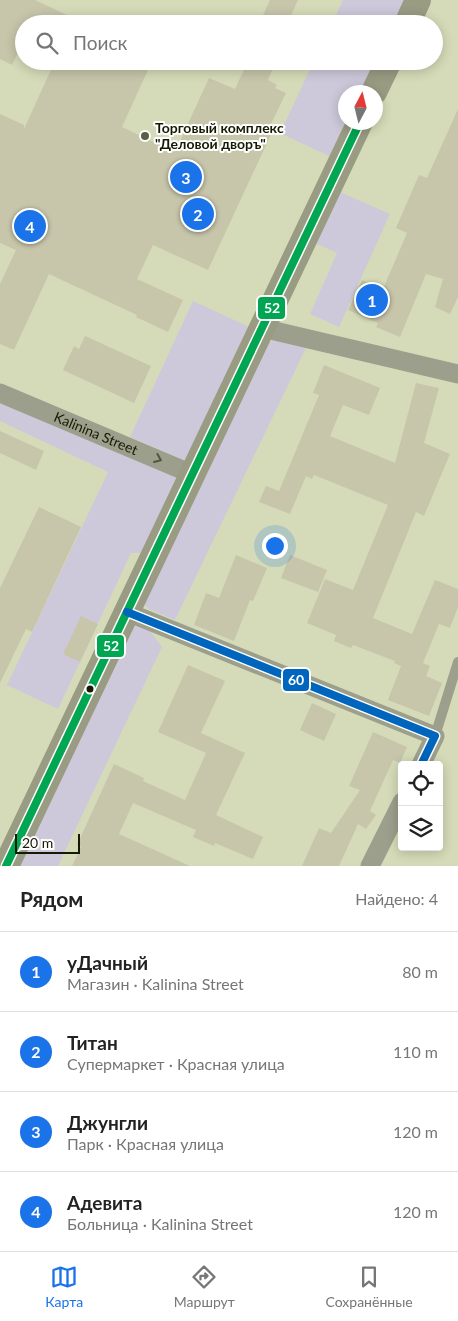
<!DOCTYPE html>
<html lang="ru">
<meta charset="utf-8">
<style>
body{margin:0;font-family:Lato,sans-serif;background:#f6f6f6;color:#222}
.controls{position:absolute;right:15px;bottom:15px;display:grid;overflow:hidden;border-radius:5px;box-shadow:0 2px 12px #0003}
.controls button{width:45px;height:45px;display:grid;place-items:center;padding:0;border:0;border-bottom:1px solid #e0e0e0;background:#fff;color:#222;font:25px sans-serif}
.compass{position:absolute;left:338px;top:85px;width:45px;height:45px;border-radius:50%;background:#fff;box-shadow:0 2px 12px #0003;rotate:7deg}
.scale{position:absolute;left:15px;bottom:12px;width:65px;box-sizing:border-box;padding-left:5px;border:2px solid #171a03;border-top:0;font-size:14px;line-height:18px;white-space:nowrap;color:#171a03;-webkit-text-stroke:4px #fff;paint-order:stroke}
.you{position:absolute;left:274px;top:545px;width:18px;height:18px;margin:-12px;border:4px solid #fff;border-radius:50%;background:#1a73e8;box-shadow:0 0 0 8px #1a73e833}
.badge{display:grid;place-items:center;width:32px;height:32px;border-radius:50%;background:#1a73e8;color:#fff;font-size:16px;font-weight:700}
.pin{position:absolute;translate:-50% -50%;border:2px solid #fff;box-shadow:0 1px 5px #0006}
.list{margin:0;padding:0;list-style:none}
h2{display:flex;justify-content:space-between;align-items:center;height:65px;margin:0;padding:0 20px;font-size:21px}
h2 small{font-size:16px;font-weight:400;color:#767676}
.list li{display:grid;grid-template-columns:32px 1fr auto;gap:15px;align-items:center;box-sizing:border-box;height:80px;padding:0 20px;border-top:1px solid #e0e0e0}
.list b{display:block;font-size:19px;white-space:nowrap}
.list p{margin:0;font-size:16px;white-space:nowrap;color:#767676}
.list em{font-size:16px;font-style:normal;color:#767676}
.icon{flex:none;width:28px;height:28px;fill:none;stroke:currentColor;stroke-width:2;stroke-linecap:round;stroke-linejoin:round}
.map{position:relative;flex:none;width:458px;height:866px;overflow:hidden}
.search{position:absolute;background:#fff;box-shadow:0 2px 12px #0003;left:15px;right:15px;top:15px;height:55px;display:flex;align-items:center;gap:12px;box-sizing:border-box;padding:0 18px;border-radius:28px;color:#767676;font-size:19px}
.sheet{height:385px;background:#fff}
nav{display:flex;justify-content:space-around;align-items:center;box-sizing:border-box;height:70px;border-top:1px solid #e0e0e0;background:#fff;font-size:14px;color:#767676}
nav a{display:grid;justify-items:center;gap:2px}
nav .on{color:#1a73e8}
.map>svg:first-child{display:block}
.green{fill:#cec9da}
.building{fill:#c7c6ab}
.lines{fill:none;stroke-linecap:round;stroke-linejoin:round}
.lane{stroke:#9c9f8b;stroke-width:10}
.street{stroke:#9c9f8b;stroke-width:19}
.secondary{stroke:#999c82;stroke-width:26}
.bus-1-casing{stroke:#fff;stroke-width:11}
.bus-2-casing{stroke:#fff;stroke-width:11}
.bus-1{stroke:#00a651;stroke-width:8}
.bus-2{stroke:#0065bd;stroke-width:8}
.oneway{stroke:#535640}
.poi-dot{fill:#5a5e42;stroke:#fff;stroke-width:2}
.bus-dot{fill:#171a03;stroke:#fff;stroke-width:2}
.labels{text-anchor:middle;stroke-width:4;stroke-linejoin:round;paint-order:stroke}
.poi-label{font-size:14px;font-weight:bold;fill:#171a03;stroke:#fff;text-anchor:start}
.street-label{font-size:14px;fill:#171a03;stroke:#fff}
.line-badge{stroke:#fff;stroke-width:2}
.badge-label{font-size:14px;text-anchor:middle;font-weight:bold;fill:#fff}
</style>
<div class="map">
<svg width="458" height="866" viewBox="0 0 458 866">
<rect width="100%" height="100%" fill="#d5dbb8"/>
<path class="green" d="M343,0H408L396,24H332Z
M314,61H379L364,92H346V122L333,158L280,133Z
M338,191L390,214L339,327L310,314L337,253L315,243Z
M193,301L254,329L192,457L183,460L130,437Z
M273,340L306,348L175,620L149,609L141,602L264,345Z
M0,400L183,476L146,553H131L58,709L7,685L108,472L0,421Z
M132,622L148,628L162,647L58,866H16Z"/>
<path class="building" d="M0,0H35L86,24H24V40L12,65L0,59Z
M270,0H298L287,24H259Z
M55,61H152L122,127L175,152L209,78L235,89L248,61H276L268,80L277,85L275,88L286,93L269,128L273,130L208,270L153,245L137,279L183,300L168,332L136,317L137,315L49,274L14,350L0,344V284L16,250L0,243V114L24,125V129Z
M458,109V297L450,314L435,307L443,279L426,274L400,337L376,327L378,323L348,310L362,280L383,289L407,233L396,228L419,175L427,178Z
M85,336L151,366L134,403L63,370L74,346L79,349Z
M324,365L380,388L369,415L343,405L330,436L395,463L416,383L439,388L424,443L450,454L424,516L416,512L373,618L412,634L435,580L458,589V607L450,628L439,624L423,663L430,666L426,676L442,683L429,716L388,700L401,666L394,663L395,661L353,645L351,648L334,641L336,635L307,623L325,579L353,590L388,505L314,475L312,479L306,476L290,514L259,502L266,486L279,491L319,395L313,393Z
M0,431L44,451L36,470L0,453Z
M39,507L81,527L32,632L26,629L0,683V588Z
M236,555L267,568L253,601L250,600L234,641L194,625L206,593L219,598Z
M290,555L327,570L318,592L281,578Z
M81,616L98,624L80,662L63,654Z
M188,665L225,681L201,733L245,753L216,815L263,837L253,859L215,843L214,846L193,837L196,830L133,803L119,834L190,866H72L81,847L77,845L114,764L144,778L143,781L185,800L206,753L158,732Z
M312,703L336,714L324,741L300,730Z
M373,732L407,747L400,763L393,760L370,811L376,815L366,829L358,824L339,866H302L319,828L331,833L360,790L349,786Z"/>
<g class="lines">
<path class="lane" d="M435,736L458,662"/>
<g class="street">
<path d="M262,328L458,374"/>
<path id="s1" d="M0,393L192,474"/>
<path d="M127,612L435,736L421,765"/>
<path d="M370,866L402,802"/>
</g>
<path class="secondary" d="M407,24L418,0
M374,92L389,61
M6,866L360,122"/>
<g class="bus-1-casing">
<path id="bus-1" d="M6,866L360,122"/>
</g>
<g class="bus-2-casing">
<path id="bus-2" d="M127,612L435,736L421,765"/>
</g>
<use href="#bus-1" class="bus-1"/>
<use href="#bus-2" class="bus-2"/>
</g>
<defs><path id="oneway-chevron" d="M-2-3.5L2.5 0L-2 3.5" fill="none" stroke-width="1.6" stroke-linecap="round" stroke-linejoin="round" transform="scale(1.25)"/></defs>
<use class="oneway" href="#oneway-chevron" transform="translate(158 459) rotate(23)"/>
<circle class="poi-dot" cx="145" cy="136" r="5"/>
<circle class="bus-dot" cx="90" cy="689" r="4.5"/>
<g class="labels">
<g class="poi-label">
<text x="155" y="133">Торговый комплекс<tspan x="155" dy="16">"Деловой дворъ"</tspan></text>
</g>
<g class="street-label">
<text dy="5" stroke="none"><textPath href="#s1" startOffset="104">Kalinina Street</textPath></text>
</g>
</g>
<g class="line-badge">
<rect x="257" y="296" width="29" height="24" rx="5" fill="#00a651"/>
<rect x="96" y="634" width="29" height="24" rx="5" fill="#00a651"/>
<rect x="282" y="668" width="28" height="24" rx="5" fill="#0065bd"/>
</g>
<g class="badge-label">
<text x="272" y="313">52</text>
<text x="111" y="651">52</text>
<text x="296" y="685">60</text>
</g>
</svg>
<div class="controls">
<button><svg class="icon" aria-label="locate" viewBox="0 0 24 24"><circle cx="12" cy="12" r="6"/><path d="M12 2v4M12 18v4M2 12h4M18 12h4"/></svg></button>
<button><svg class="icon" aria-label="layers" viewBox="0 0 24 24"><path d="M12 4l9 5-9 5-9-5zM3 14l9 5 9-5"/></svg></button>
</div>
<svg class="compass" viewBox="-18 -18 36 36"><path d="M0-13l5 13h-10z" fill="#e53935"/><path d="M0 13l5-13h-10z" fill="#767676"/></svg>
<div class="scale">20 m</div>
<div class="you"></div>
<div class="pin badge" style="left:372px;top:300px">1</div>
<div class="pin badge" style="left:198px;top:214px">2</div>
<div class="pin badge" style="left:186px;top:177px">3</div>
<div class="pin badge" style="left:30px;top:226px">4</div>
<div class="search"><svg class="icon" aria-label="search" viewBox="0 0 24 24"><circle cx="10" cy="10" r="6"/><path d="M15 15l6 6"/></svg>Поиск</div>
</div>
<section class="sheet">
<h2>Рядом<small>Найдено: 4</small></h2>
<ul class="list">
<li><span class="badge">1</span><div><b>уДачный</b><p>Магазин · Kalinina Street</p></div><em>80 m</em></li>
<li><span class="badge">2</span><div><b>Титан</b><p>Супермаркет · Красная улица</p></div><em>110 m</em></li>
<li><span class="badge">3</span><div><b>Джунгли</b><p>Парк · Красная улица</p></div><em>120 m</em></li>
<li><span class="badge">4</span><div><b>Адевита</b><p>Больница · Kalinina Street</p></div><em>120 m</em></li>
</ul>
</section>
<nav>
<a class="on"><svg class="icon" aria-label="map" viewBox="0 0 24 24"><path d="M3 6l6-2 6 2 6-2v14l-6 2-6-2-6 2zM9 4v14M15 6v14"/></svg>Карта</a>
<a><svg class="icon" aria-label="directions" viewBox="0 0 24 24"><path d="M12 3l9 9-9 9-9-9zM9 14v-3h6M13 9l2 2-2 2"/></svg>Маршрут</a>
<a><svg class="icon" aria-label="saved" viewBox="0 0 24 24"><path d="M7 4h10v16l-5-4-5 4z"/></svg>Сохранённые</a>
</nav>
